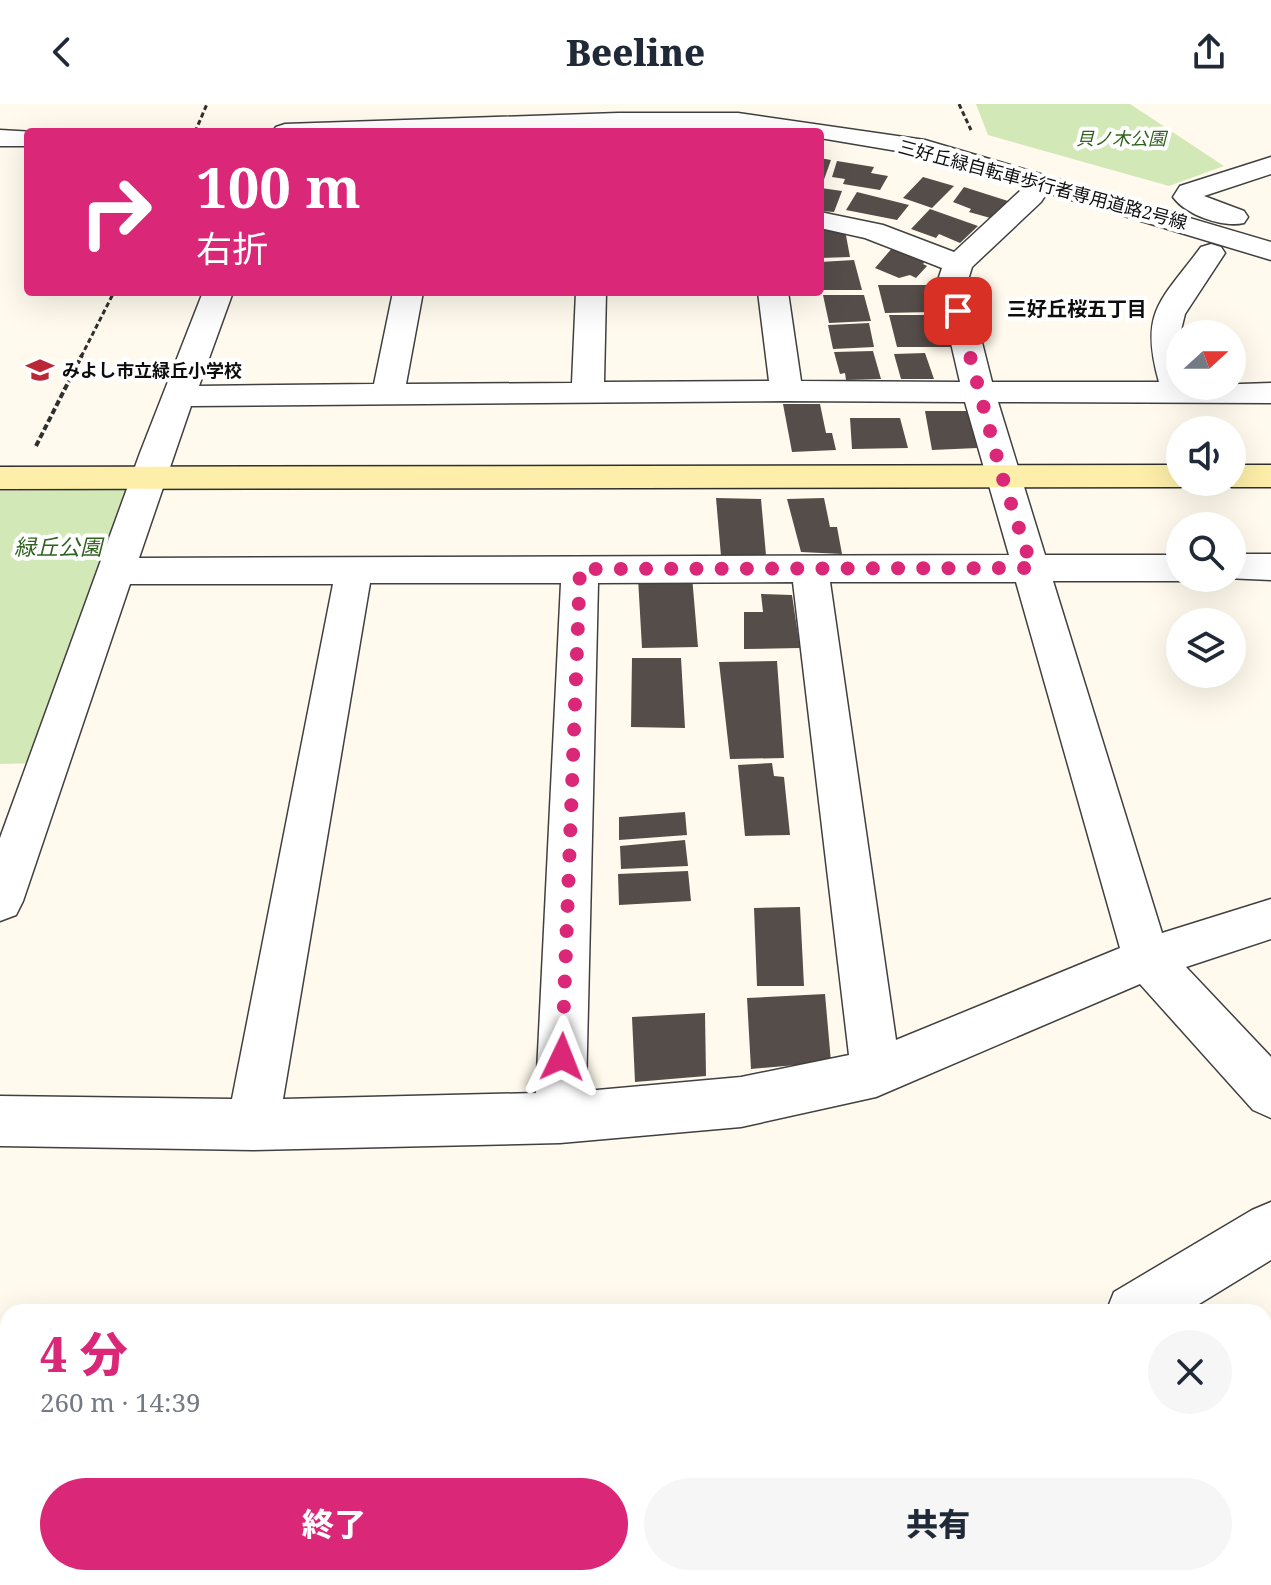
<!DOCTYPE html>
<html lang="ja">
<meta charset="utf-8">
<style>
body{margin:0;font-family:"Noto Serif","Noto Sans JP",serif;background:#f6f6f7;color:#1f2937;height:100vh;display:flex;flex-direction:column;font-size:30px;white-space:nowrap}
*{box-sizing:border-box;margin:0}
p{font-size:26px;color:#747a83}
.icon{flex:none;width:44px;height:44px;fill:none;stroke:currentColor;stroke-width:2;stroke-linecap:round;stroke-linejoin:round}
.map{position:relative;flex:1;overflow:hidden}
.side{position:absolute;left:0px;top:1200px;width:1272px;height:282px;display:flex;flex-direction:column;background:#fff;border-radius:24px 24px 0 0;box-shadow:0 8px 32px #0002}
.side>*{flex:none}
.guide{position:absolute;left:24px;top:24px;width:800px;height:168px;border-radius:8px;box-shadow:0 8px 32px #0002;background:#db2777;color:#fff;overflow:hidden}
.needle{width:52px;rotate:69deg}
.controls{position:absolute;left:1166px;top:216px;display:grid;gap:16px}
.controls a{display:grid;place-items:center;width:80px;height:80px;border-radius:50%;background:#fff;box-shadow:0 8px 32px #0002;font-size:40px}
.pin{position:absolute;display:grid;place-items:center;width:68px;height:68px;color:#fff;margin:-34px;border-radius:16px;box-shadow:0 4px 12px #0006}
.me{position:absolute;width:88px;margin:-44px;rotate:2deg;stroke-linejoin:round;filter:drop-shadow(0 0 6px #0008)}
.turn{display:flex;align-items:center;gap:28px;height:168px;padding:0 40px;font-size:36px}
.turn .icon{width:104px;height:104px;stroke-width:2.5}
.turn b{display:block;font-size:56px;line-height:68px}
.round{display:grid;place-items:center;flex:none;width:84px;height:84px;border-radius:42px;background:#f6f6f7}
.headline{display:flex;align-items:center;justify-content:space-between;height:136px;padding:0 40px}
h1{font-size:48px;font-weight:800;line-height:60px;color:#db2777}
.cta{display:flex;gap:16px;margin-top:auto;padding:16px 40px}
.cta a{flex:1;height:92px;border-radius:48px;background:#db2777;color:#fff;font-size:32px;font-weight:800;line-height:92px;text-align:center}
.cta a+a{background:#f6f6f7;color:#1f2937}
header{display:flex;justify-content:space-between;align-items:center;height:104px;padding:0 40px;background:#fff;font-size:36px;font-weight:800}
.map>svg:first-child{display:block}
</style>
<header><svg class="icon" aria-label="back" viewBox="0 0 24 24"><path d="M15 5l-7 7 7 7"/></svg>Beeline<svg class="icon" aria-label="share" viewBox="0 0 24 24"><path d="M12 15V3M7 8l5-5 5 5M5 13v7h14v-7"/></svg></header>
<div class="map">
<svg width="1271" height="1481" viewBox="0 0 1271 1481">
<rect width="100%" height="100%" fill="#fffaed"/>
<path fill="#d3e8b7" d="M 976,0 L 1130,0 L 1224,62 L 1169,82 L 988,31 Z
M 140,385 L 37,659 L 0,660 L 0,387 Z"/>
<path fill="#554d49" d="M 820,54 L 831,56 L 821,84 L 842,87 L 834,108 L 820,107 Z
M 837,57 L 874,63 L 871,69 L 888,72 L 880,86 L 843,80 L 845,75 L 832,73 Z
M 923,73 L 954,82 L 932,104 L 903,94 Z
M 964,83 L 1008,97 L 994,115 L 969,108 L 971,105 L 953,98 Z
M 857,88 L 909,101 L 897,116 L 846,106 Z
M 930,105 L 978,122 L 960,139 L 939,130 L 936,134 L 911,125 Z
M 820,125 L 845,126 L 850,153 L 820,154 Z
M 893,143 L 927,155 L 923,160 L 927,162 L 916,174 L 910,171 L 899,174 L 875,164 Z
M 854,156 L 862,186 L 820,186 L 820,170 L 824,169 L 820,158 Z
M 878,181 L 927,181 L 929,188 L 935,188 L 938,202 L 932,203 L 932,208 L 885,209 Z
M 823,191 L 864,191 L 871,217 L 829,219 Z
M 889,211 L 930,211 L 935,223 L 944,223 L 951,243 L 897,243 Z
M 869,219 L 874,243 L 833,245 L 828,221 Z
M 873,247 L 881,275 L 846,276 L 845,269 L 840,270 L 834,248 Z
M 925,249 L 934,275 L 901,275 L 894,250 Z
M 783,300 L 820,300 L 826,329 L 832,329 L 836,346 L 792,348 Z
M 925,307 L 968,307 L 977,344 L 932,346 Z
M 850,314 L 900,314 L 908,344 L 852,345 Z
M 716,394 L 761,395 L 766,451 L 721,452 Z
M 824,394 L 830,423 L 837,423 L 842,450 L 801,448 L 787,395 Z
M 692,472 L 698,543 L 642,544 L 638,474 Z
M 761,490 L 792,491 L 800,544 L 744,545 L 744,508 L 763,508 Z
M 632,554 L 681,554 L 685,624 L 631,623 Z
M 777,557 L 784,654 L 730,655 L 719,558 Z
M 772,659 L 774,672 L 784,673 L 790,731 L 745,732 L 738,661 Z
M 685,708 L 687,731 L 619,736 L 619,713 Z
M 685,736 L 688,762 L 621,765 L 620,742 Z
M 688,767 L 691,797 L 619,801 L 618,770 Z
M 800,803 L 804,882 L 757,882 L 754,804 Z
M 825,890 L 831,958 L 751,965 L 747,894 Z
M 705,909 L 706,972 L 635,978 L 632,913 Z"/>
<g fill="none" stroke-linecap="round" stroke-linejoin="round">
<g stroke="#404040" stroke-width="3">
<path id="street" d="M 618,9 L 738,9 L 925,36 L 1271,138 L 1271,156 L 1041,87 L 1045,92 L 1041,98 L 972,163 L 967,179 L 992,278 L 1159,278 C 1139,207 1161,197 1201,143 L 1211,140 L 1221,143 L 1225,149 L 1185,210 L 1180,230 L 1180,282 L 1271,279 L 1271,299 L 998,298 L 1045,451 L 1180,451 L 1180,474 L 1190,474 L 1180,477 L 1053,477 L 1162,829 L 1271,795 L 1271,835 L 1186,863 L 1271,953 L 1271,1014 L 1253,1006 L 1140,880 L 876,993 L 741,1023 L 560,1039 L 253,1046 L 0,1042 L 0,992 L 232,995 L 333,480 L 130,480 L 23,797 L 16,811 L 0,817 L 0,734 L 140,349 L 203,188 L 233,188 L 199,282 L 374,280 L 393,188 L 423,188 L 406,280 L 572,279 L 576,188 L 606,188 L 604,278 L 769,277 L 758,188 L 788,188 L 801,277 L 960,278 L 937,179 L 942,164 L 865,134 L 820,124 L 820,108 L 883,121 L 954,148 L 1021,86 L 1031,84 L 921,51 L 820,34 L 820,28 L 738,25 L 272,28 L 276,23 L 285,20 ZM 786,297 L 965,298 L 1009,451 L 139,454 L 191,302 ZM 793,478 L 849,951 L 741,973 L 586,987 L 598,479 ZM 830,478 L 1016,478 L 1120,844 L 896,936 ZM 370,479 L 561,479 L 536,989 L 283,995 Z
M 0,26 L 35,28 L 28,28 L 28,42 L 0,42 Z
M 1271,53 L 1271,70 L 1204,92 L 1244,107 L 1248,113 L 1244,119 C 1223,124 1186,111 1173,93 L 1180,82 Z
M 1232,450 L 1271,450 L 1271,476 L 1225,474 L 1232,474 Z
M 1271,1098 L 1271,1156 L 1186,1208 L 1106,1208 L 1114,1188 L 1252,1106 Z
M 0,1310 L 8,1310 L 8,1370 L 0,1370 Z"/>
</g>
<g stroke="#2f2f2f" stroke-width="3">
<path id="secondary" d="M 1180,361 L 1180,378 L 1193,378 L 1192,380 L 1180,383 L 0,385 L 0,363 Z
M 1232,361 L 1271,361 L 1271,383 L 1232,383 L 1220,380 L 1219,378 L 1232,378 Z"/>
</g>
<path stroke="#2f2f2f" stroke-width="3" stroke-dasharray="5 3" stroke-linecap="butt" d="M 959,0 L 971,26
M 195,28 L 207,0
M 81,253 L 114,188"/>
<path stroke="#2f2f2f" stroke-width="4" stroke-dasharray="6 3" stroke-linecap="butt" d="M 36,342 L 82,251"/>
<path stroke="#2f2f2f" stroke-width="6" stroke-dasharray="10 5" stroke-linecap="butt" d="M 912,1481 L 914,1474"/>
<use href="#street" fill="#fff" fill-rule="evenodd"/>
<use href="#secondary" fill="#fdefa9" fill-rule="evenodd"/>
</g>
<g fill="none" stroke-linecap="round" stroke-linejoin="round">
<path stroke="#db2777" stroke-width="14" stroke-dasharray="0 25.2" d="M 562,953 L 580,465 L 1032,464 L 1002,372 L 958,207"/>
</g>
<defs>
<g id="school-bare" transform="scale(2.16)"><path d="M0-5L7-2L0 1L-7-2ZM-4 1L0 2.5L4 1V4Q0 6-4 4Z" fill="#ba2737" stroke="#fff" stroke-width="2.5" paint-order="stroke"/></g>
</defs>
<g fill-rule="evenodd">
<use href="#school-bare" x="40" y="266"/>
</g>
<g text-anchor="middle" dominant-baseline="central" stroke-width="8" stroke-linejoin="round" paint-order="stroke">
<g font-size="18" font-style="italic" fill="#31631e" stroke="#fff">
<text x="1121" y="34">貝ノ木公園</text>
</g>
<g font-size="18" fill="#0d0d0d" stroke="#fff">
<text transform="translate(1043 80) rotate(15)">三好丘緑自転車歩行者専用道路2号線</text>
</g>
<g font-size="18" font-weight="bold" fill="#0d0d0d" stroke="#fff" text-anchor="start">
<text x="62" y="266">みよし市立緑丘小学校</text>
</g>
<g font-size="20" font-weight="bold" fill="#0d0d0d" stroke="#fff">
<text x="1077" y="204">三好丘桜五丁目</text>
</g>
<g font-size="22" font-style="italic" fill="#31631e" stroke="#fff">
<text x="58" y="442">緑丘公園</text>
</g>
</g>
</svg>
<div class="controls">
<a><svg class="needle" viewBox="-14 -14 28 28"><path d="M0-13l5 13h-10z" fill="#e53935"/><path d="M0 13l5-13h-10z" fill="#747a83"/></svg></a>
<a><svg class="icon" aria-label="sound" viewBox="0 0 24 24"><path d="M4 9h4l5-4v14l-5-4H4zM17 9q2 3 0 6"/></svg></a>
<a><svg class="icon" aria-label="search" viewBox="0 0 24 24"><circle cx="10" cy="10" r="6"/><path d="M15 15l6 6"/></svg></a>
<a><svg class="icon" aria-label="layers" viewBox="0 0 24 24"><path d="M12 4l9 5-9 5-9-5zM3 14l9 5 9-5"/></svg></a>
</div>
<div class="pin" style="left:958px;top:207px;background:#d93025"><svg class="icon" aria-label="arrive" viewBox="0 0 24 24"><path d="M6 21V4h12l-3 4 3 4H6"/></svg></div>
<svg class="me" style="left:562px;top:953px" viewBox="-20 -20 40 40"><path d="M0-17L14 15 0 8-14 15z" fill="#db2777" stroke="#fff" stroke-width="4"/></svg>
<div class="guide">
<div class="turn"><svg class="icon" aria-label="right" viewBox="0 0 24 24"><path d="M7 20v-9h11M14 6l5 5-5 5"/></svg><div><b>100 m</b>右折</div></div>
</div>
<section class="side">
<div class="headline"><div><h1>4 分</h1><p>260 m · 14:39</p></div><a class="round"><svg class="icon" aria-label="close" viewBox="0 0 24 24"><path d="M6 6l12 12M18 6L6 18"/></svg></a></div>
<div class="cta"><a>終了</a><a>共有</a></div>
</section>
</div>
